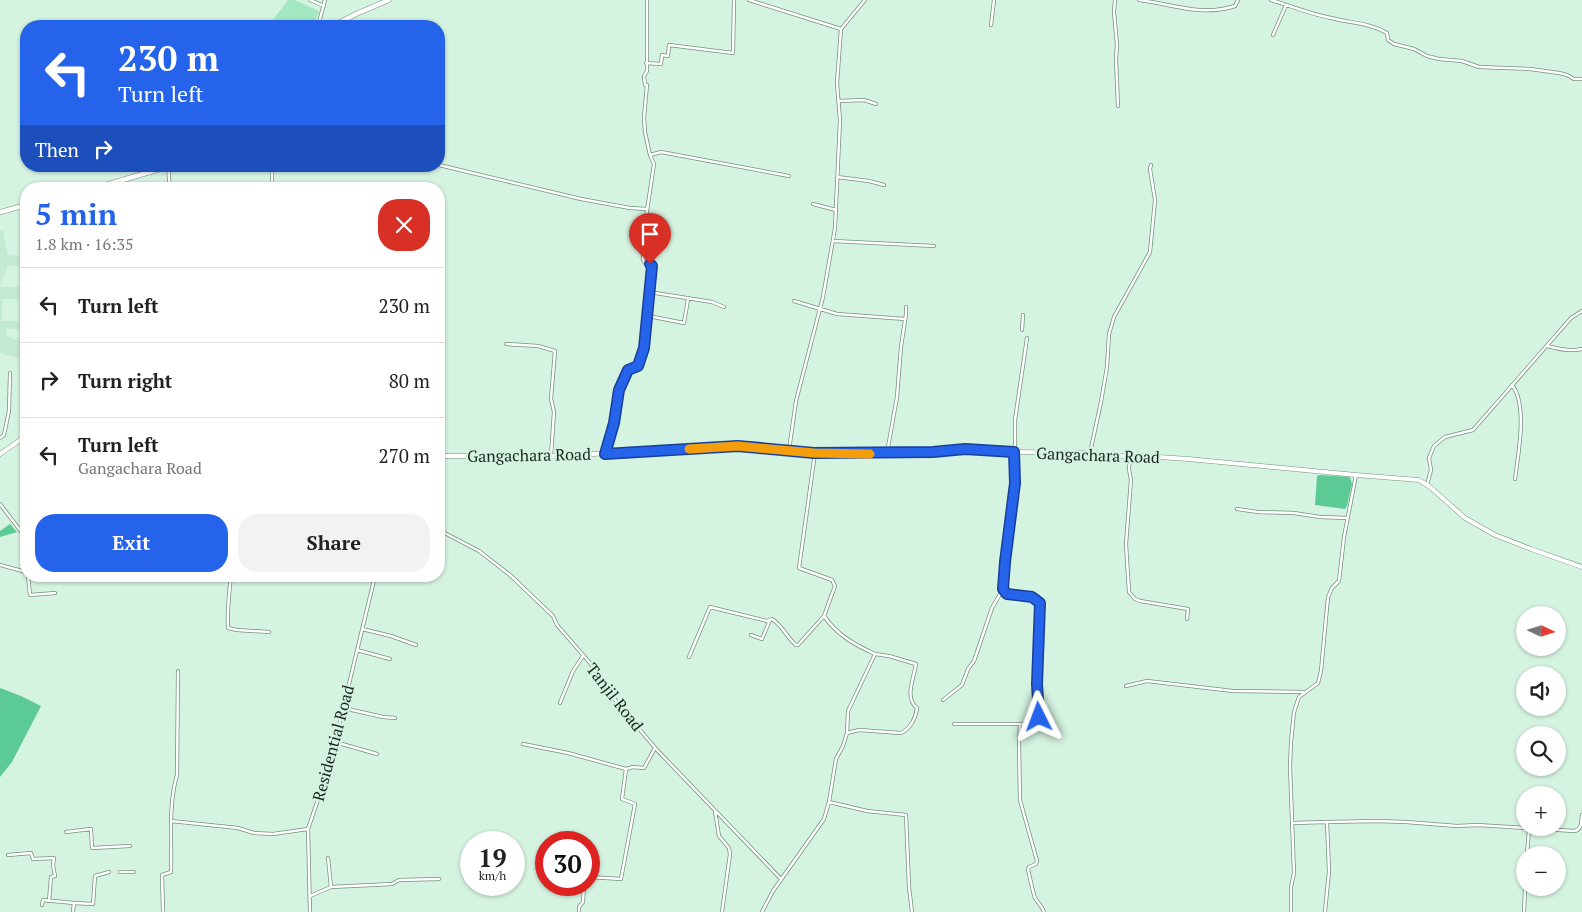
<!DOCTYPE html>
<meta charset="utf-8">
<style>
body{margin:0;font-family:"PT Serif",serif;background:#f2f2f2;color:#222;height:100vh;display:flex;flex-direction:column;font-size:19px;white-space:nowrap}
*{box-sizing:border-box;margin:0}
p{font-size:16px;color:#767676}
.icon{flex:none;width:28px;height:28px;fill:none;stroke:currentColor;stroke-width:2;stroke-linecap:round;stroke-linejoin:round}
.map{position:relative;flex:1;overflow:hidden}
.side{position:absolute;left:20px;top:182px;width:425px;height:400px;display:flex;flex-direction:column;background:#fff;border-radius:20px;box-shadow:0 1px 4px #0004}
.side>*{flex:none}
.banner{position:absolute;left:20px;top:20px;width:425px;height:152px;border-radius:20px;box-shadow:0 1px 4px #0004;background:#2563eb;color:#fff;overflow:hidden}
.needle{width:32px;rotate:94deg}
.fabs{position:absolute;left:1516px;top:606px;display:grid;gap:10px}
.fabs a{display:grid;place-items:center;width:50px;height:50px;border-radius:50%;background:#fff;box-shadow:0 1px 4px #0004;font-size:25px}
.speed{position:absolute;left:460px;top:831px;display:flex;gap:10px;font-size:25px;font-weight:700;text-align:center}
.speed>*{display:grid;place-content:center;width:65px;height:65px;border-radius:50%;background:#fff;box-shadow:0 1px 4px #0004;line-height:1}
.speed small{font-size:12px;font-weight:400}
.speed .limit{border:8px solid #d22;background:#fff;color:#111}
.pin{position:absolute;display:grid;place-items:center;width:42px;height:42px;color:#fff;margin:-51px -21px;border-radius:50% 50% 50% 0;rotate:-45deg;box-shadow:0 0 5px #0007}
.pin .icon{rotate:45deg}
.me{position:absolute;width:55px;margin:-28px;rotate:357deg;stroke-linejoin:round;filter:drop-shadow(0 0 4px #0008)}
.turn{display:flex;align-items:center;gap:18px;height:105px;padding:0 15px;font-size:22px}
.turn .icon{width:65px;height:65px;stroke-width:2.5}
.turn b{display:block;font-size:35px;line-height:42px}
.then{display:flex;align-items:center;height:48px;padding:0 15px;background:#0003;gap:10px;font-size:19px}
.round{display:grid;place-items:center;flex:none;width:52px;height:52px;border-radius:20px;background:#f2f2f2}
.summary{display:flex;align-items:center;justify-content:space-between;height:85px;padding:0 15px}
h1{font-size:30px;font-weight:600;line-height:38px;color:#2563eb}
.action{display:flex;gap:10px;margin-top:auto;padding:10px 15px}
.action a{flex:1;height:58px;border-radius:20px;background:#2563eb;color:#fff;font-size:20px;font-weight:600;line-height:58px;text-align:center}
.action a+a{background:#f2f2f2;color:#222}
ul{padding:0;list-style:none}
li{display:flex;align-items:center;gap:15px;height:75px;padding:0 15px;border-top:1px solid #e0e0e0}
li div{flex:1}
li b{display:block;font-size:19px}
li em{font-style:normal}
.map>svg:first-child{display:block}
</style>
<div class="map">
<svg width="1582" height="912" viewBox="0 0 1582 912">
<rect width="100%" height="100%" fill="#d5f3e1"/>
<path fill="#c5ead4" d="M 0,231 L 3,231 L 8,255 L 26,257 L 26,267 L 8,265 L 0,286 Z
M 0,287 L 22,287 L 22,299 L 2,299 L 2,321 L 25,321 L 25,329 L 6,329 L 6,336 L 26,343 L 26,361 L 0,353 Z"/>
<path fill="#a4e8c2" d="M 288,0 L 295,0 L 319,11 L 313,26 L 268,26 Z"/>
<path fill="#5cca94" d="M 1319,475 L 1350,477 L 1352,484 L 1347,506 L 1345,509 L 1315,505 L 1317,476 Z
M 10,524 L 17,532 L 0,537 L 0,531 Z
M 0,688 L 21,696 L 41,706 L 12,762 L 0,777 Z"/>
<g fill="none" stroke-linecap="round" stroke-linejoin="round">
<g stroke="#74907f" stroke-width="4">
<path id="minor" d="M 310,0 L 324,6
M 749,0 L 841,29 L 865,0
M 1115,0 L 1114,12 L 1117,45 L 1116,59 L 1118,106
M 1139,0 C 1172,4 1201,17 1235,6 L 1238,0
M 1271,0 C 1291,6 1310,14 1331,18 C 1350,23 1370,23 1387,33 L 1388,40 L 1394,44 L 1414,49 L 1427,56 L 1439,59 L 1462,61 L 1479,67 L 1530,69 L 1559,73 L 1567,75 L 1574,79 L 1582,79
M 991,25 L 994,0
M 190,26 L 190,25
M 318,26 L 325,0
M 1273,35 L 1286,5
M 646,63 L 661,64 L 662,55 L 668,56 L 669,45 L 733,53 L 734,0
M 838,101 L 864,100 L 876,104
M 650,155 L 661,152 L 789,176
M 439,165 L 581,199 L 630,208 L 647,209
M 168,167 L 170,189
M 837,177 L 869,181 L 884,185
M 272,189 L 272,166
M 813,204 L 836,210
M 833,241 L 934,246
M 649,292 L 712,302 L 724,307
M 794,301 L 837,314 L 905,319
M 648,316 L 684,323 L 688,299
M 1022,330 L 1023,315
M 1027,338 L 1015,420 L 1015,483 L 1005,562 L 1003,589 L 1007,594 L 1032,597 L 1040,603 L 1037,684 L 1039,717 L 1035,723 L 1020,724 L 1019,745 L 1020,800 L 1037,861 L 1036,864 L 1029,867 L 1028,869 C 1030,878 1032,889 1035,898 C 1038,903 1042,906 1044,912
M 506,344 L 538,346 L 555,351 L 551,399 L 554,412 L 551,456
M 1547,346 C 1558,349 1571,352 1582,349
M 1512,385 C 1528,405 1518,455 1515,479
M 0,438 L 4,435 L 9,411 L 10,373
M 789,450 L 796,401 L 823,297 L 835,228 L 840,120 L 837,83 L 841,29
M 887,453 L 897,397 L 901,347 L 906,314 L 906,307
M 1090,453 L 1101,402 L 1107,367 L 1109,334 L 1114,317 L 1150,252 L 1155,200 L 1150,169 L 1151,165
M 605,454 L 614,423 L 619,390 L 628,370 L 638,365 L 644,348 L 652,265 L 645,263 L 643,260 L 645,224 L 654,164 L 650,155 L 645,132 L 644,117 L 647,85 L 645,85 L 644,76 L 647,71 L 647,0
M 1130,455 L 1129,469 L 1131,480 L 1126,544 L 1129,592 L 1135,599 L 1140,601 L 1188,609 L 1187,619
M 1427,485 L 1431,470 L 1429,458 L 1434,446 L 1445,437 L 1473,430 L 1571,318 L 1582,311
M 0,504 L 23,534 L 24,552 L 26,556
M 1237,509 L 1258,512 L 1294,513 L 1320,517 L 1347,518
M 439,530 L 479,551 L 510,575 L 553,616 L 557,625 L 590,663 L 618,704 L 657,750 L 781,879
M 0,565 L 26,572
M 28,576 L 30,595 L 55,593
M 231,576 C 229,593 227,612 228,628 L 237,630 L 269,632
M 362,629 L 391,636 L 416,645
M 751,635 L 762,639 L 770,620
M 357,650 L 390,659
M 689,657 L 710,607 L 767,621 L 772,619 C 783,626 787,638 796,645 L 798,645 L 824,616
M 1126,686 L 1147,681 L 1233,691 L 1305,692
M 943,700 L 962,685 L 968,669 L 974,661 L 992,608 L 1003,589
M 560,703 L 573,671 L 583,656
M 343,708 L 383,717 L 395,718
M 954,724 L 1020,724
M 847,733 L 859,730 L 901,733 C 910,729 916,718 917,708 C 904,698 914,678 916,664 L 889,656 L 875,654
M 335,742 L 377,754
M 523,744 L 568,753 L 626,769 L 633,767 L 644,768 L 655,748
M 829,802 L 867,811 L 906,815 L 909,887 L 912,912
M 715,811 L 719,836 L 729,848 L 730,854 L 722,912
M 171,821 L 238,828 L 254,833 L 273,834 L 308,829
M 1327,822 L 1378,821 L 1406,822 L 1457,826 L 1477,825 L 1575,831 C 1582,829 1581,822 1582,815
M 1293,823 L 1327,822 L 1329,871 L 1325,912
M 66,832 L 91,829 L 92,848 L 130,846
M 8,855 L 31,853 L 33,859 L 54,858 L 53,865 L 55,876 L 51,877 L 49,901
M 1527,855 L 1529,829
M 328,858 L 331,887
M 120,872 L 134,872
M 589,877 L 621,879 L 635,804 L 622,799 L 626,769
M 310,896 L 331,887 L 392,884 L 399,880 L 439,879
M 74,903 L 93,904 L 95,876 L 109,872
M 42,905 L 43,900 L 74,903 L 73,912
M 163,912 L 162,875 L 171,872 C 172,840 168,806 177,775 L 178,671
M 310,912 L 308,829 L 324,782 L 335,742 L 375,576
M 579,912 L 579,907 L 583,902 L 584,885
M 762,912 L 773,891 L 824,819 L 829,802 L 836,759 L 843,746 L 847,733 L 848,711 L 875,654 C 855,645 837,635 824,616 L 835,586 L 832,580 L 799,568 L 815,453
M 1291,912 L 1291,887 L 1294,873 L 1290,767 L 1291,742 L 1294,712 L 1299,697 L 1318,683 L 1321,671 L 1328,597 L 1332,588 L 1339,581 L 1344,537 L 1356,475
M 1524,912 L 1525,888"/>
</g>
<g stroke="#74907f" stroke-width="5">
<path id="secondary" d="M 0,454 L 26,436
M 439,456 L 556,456 L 738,446 L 815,453 L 860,454 L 933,452 L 965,449 L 1014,452 L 1090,453 L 1115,457 L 1130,455 L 1188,459 L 1356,475 L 1419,480 L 1430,487 L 1465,518 L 1495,535 L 1531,549 L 1582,567"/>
</g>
<g stroke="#74907f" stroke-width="5.5">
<path id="trunk" d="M 333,26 L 356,14 L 389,0
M 92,189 L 170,166
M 0,212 L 26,205"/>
</g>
<use href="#minor" stroke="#fff" stroke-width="2.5"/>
<use href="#secondary" stroke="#fff" stroke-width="4"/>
<use href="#trunk" stroke="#fff" stroke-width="4.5"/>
</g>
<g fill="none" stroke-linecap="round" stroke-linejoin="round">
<g stroke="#184099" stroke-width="12">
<path id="route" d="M 650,264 L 652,266 L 644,348 L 638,366 L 628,370 L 619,390 L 614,423 L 605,454 L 738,446 L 814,453 L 933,452 L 965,449 L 1014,452 L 1015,483 L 1005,562 L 1003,589 L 1007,594 L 1032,597 L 1040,603 L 1037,684 L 1039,717"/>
</g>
<use href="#route" stroke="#2563eb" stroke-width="9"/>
<path stroke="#f59e0b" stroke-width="9" d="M 689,449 L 738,446 L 814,453 L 870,454"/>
</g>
<g text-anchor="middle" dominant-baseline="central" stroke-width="4.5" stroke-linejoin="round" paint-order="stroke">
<g font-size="16" fill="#1a251f" stroke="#d5f3e1">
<text transform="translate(529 455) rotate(-1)">Gangachara Road</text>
<text transform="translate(1098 455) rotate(2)">Gangachara Road</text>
<text transform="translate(615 697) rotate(52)">Tanjil Road</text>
<text transform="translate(333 743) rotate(-75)">Residential Road</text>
</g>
</g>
</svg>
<div class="fabs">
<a><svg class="needle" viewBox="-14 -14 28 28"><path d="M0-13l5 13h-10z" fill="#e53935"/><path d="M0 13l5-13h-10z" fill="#767676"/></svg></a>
<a><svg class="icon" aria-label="sound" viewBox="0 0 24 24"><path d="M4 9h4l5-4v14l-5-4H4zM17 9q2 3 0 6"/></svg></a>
<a><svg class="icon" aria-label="search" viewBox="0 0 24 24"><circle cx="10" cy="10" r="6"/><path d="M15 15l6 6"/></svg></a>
<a>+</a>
<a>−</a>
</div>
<div class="speed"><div>19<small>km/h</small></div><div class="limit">30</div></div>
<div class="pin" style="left:650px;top:264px;background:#d93025"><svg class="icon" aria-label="arrive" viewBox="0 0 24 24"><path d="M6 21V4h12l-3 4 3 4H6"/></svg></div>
<svg class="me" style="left:1039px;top:717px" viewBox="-20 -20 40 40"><path d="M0-17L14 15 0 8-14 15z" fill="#2563eb" stroke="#fff" stroke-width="4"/></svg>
<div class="banner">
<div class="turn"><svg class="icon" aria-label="left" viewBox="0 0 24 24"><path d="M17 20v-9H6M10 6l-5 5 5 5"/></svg><div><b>230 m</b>Turn left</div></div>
<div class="then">Then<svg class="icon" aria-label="right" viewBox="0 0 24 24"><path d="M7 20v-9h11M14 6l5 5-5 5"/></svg></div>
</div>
<section class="side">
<div class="summary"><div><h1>5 min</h1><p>1.8 km · 16:35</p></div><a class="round" style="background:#d93025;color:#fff"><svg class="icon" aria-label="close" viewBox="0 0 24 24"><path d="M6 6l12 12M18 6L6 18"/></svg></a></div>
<ul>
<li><svg class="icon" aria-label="left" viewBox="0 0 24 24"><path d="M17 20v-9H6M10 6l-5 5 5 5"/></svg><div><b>Turn left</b></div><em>230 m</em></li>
<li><svg class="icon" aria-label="right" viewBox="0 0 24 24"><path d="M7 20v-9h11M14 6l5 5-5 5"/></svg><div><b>Turn right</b></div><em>80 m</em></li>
<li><svg class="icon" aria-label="left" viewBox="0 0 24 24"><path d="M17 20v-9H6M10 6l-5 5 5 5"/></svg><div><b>Turn left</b><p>Gangachara Road</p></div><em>270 m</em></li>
</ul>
<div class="action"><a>Exit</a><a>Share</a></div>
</section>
</div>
